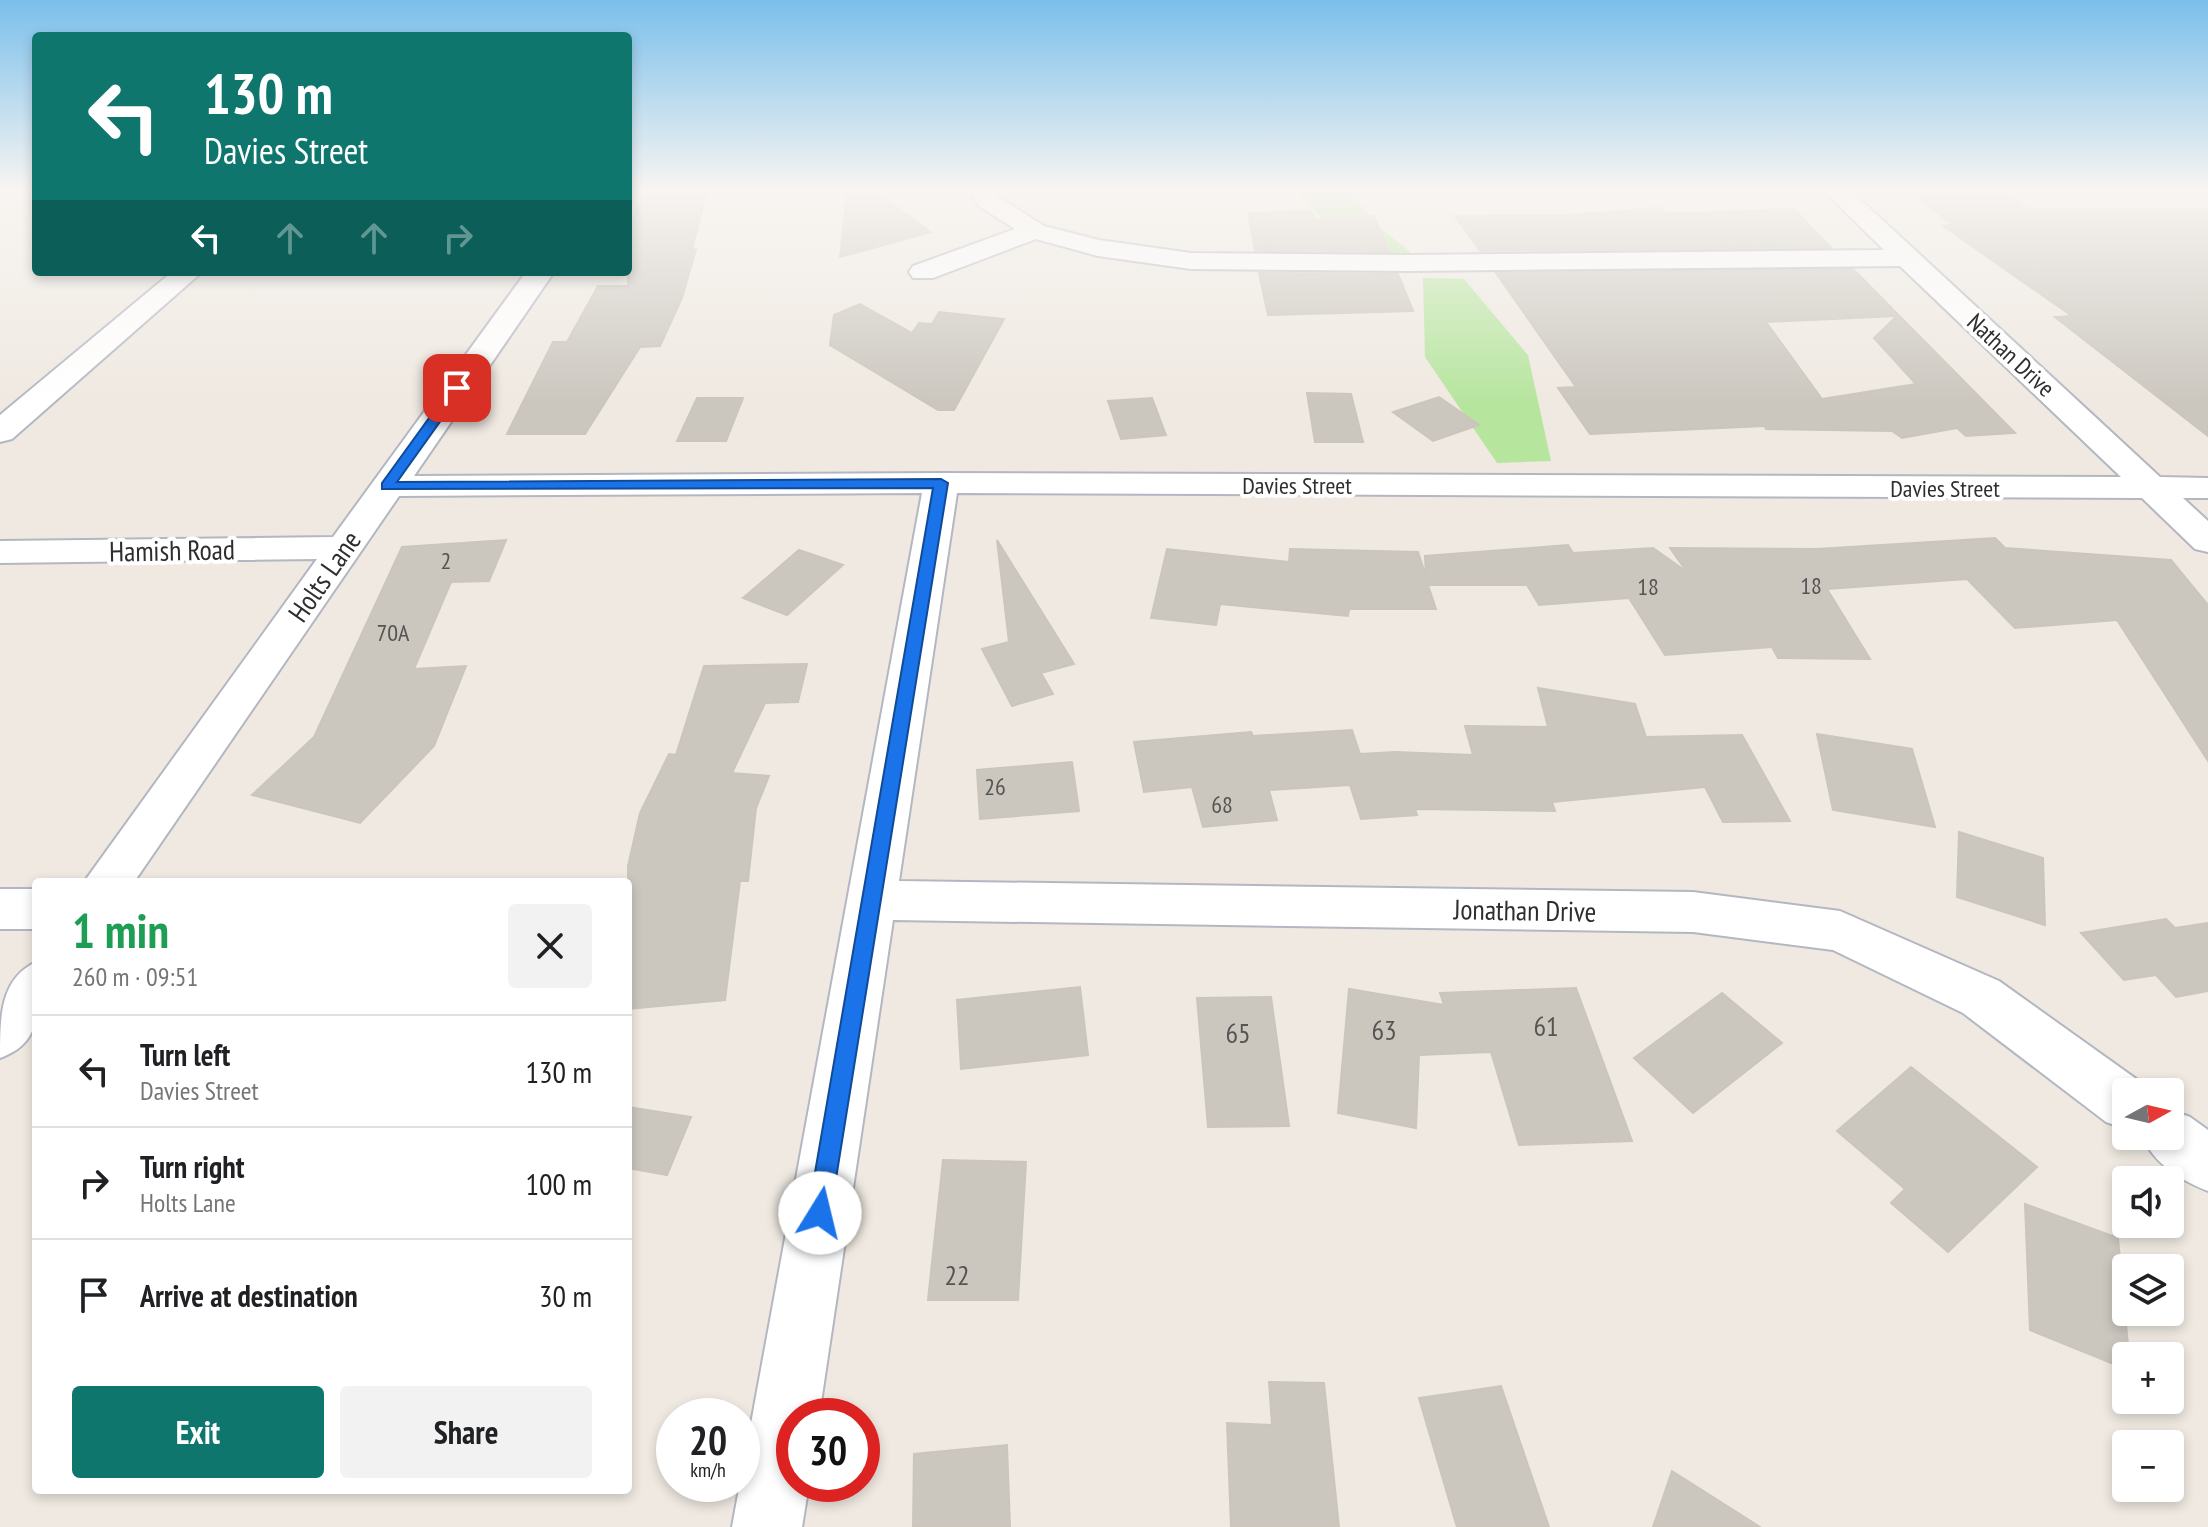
<!DOCTYPE html>
<meta charset="utf-8">
<style>
body{margin:0;font-family:"PT Sans Narrow",sans-serif;background:#f2f2f2;color:#202124;height:100vh;display:flex;flex-direction:column;font-size:30px;white-space:nowrap}
*{box-sizing:border-box;margin:0}
p{font-size:26px;color:#757577}
.icon{flex:none;width:44px;height:44px;fill:none;stroke:currentColor;stroke-width:2;stroke-linecap:round;stroke-linejoin:round}
.map{position:relative;flex:1;overflow:hidden}
.panel{position:absolute;left:32px;top:878px;width:600px;height:616px;display:flex;flex-direction:column;background:#fff;border-radius:8px;box-shadow:0 4px 12px #0003}
.panel>*{flex:none}
.top-card{position:absolute;left:32px;top:32px;width:600px;height:244px;border-radius:8px;box-shadow:0 4px 12px #0003;background:#0f766e;color:#fff;overflow:hidden}
.needle{width:52px;rotate:82deg}
.fabs{position:absolute;left:2112px;top:1078px;display:grid;gap:16px}
.fabs a{display:grid;place-items:center;width:72px;height:72px;border-radius:8px;background:#fff;box-shadow:0 4px 12px #0003;font-size:40px}
.speed{position:absolute;left:656px;top:1398px;display:flex;gap:16px;font-size:40px;font-weight:700;text-align:center}
.speed>*{display:grid;place-content:center;width:104px;height:104px;border-radius:50%;background:#fff;box-shadow:0 4px 12px #0003;line-height:1}
.speed small{font-size:20px;font-weight:400}
.speed .limit{border:12px solid #d22;background:#fff;color:#111}
.pin{position:absolute;display:grid;place-items:center;width:68px;height:68px;color:#fff;margin:-34px;border-radius:16px;box-shadow:0 4px 12px #0006}
.me{position:absolute;width:88px;margin:-44px;rotate:9deg;stroke-linejoin:round;filter:drop-shadow(0 0 6px #0008)}
.turn{display:flex;align-items:center;gap:28px;height:168px;padding:0 40px;font-size:36px}
.turn .icon{width:104px;height:104px;stroke-width:2.5}
.turn b{display:block;font-size:56px;line-height:68px}
.lanes{display:flex;align-items:center;height:76px;padding:0 40px;background:#0003;justify-content:center;gap:40px;direction:ltr}
.lanes .off{opacity:.35}
.round{display:grid;place-items:center;flex:none;width:84px;height:84px;border-radius:8px;background:#f2f2f2}
.head{display:flex;align-items:center;justify-content:space-between;height:136px;padding:0 40px}
h1{font-size:48px;font-weight:700;line-height:60px;color:#1e9e55}
.primary-button{display:flex;gap:16px;margin-top:auto;padding:16px 40px}
.primary-button a{flex:1;height:92px;border-radius:8px;background:#0f766e;color:#fff;font-size:32px;font-weight:700;line-height:92px;text-align:center}
.primary-button a+a{background:#f2f2f2;color:#202124}
ul{padding:0;list-style:none}
li{display:flex;align-items:center;gap:24px;height:112px;padding:0 40px;border-top:2px solid #e0e0e0}
li div{flex:1}
li b{display:block;font-size:30px}
li em{font-style:normal}
.map>svg:first-child{display:block}
</style>
<div class="map">
<svg width="2208" height="1527" viewBox="0 0 2208 1527">
<rect width="100%" height="100%" fill="#efe9e1"/>
<path fill="#b6e59e" d="M 1294,189 L 1349,189 L 1374,223 L 1414,255 L 1358,256 Z
M 1423,278 L 1464,279 L 1528,355 L 1551,461 L 1497,463 L 1425,357 Z"/>
<path fill="#cbc7bf" stroke="#cbc5ba" stroke-width="2" fill-rule="evenodd" d="M 707,189 L 692,250 L 696,249 L 682,298 L 660,346 L 640,347 L 585,434 L 507,434 L 553,342 L 567,342 L 598,286 L 628,286 L 628,233 L 644,191 Z
M 871,189 L 931,232 L 840,257 L 847,193 Z
M 1909,189 L 2000,189 L 2027,209 L 2208,209 L 2208,436 L 2055,317 L 2072,316 L 1943,226 L 1952,225 Z
M 1660,208 L 1666,214 L 1794,209 L 1831,248 L 1480,251 L 1455,216 L 1570,215 Z
M 1311,211 L 1315,220 L 1374,216 L 1389,252 L 1255,251 L 1248,213 Z
M 1853,269 L 2015,433 L 1966,436 L 1957,428 L 1902,438 L 1892,431 L 1766,429 L 1765,426 L 1590,434 L 1558,388 L 1576,387 L 1496,273 ZM 1897,316 L 1874,338 L 1916,384 L 1822,399 L 1766,322 Z
M 1259,273 L 1398,274 L 1413,311 L 1268,315 Z
M 860,304 L 912,333 L 919,323 L 932,324 L 939,312 L 1004,319 L 954,410 L 938,410 L 830,345 L 834,315 Z
M 1307,393 L 1351,394 L 1363,442 L 1315,442 Z
M 1439,397 L 1479,425 L 1433,441 L 1393,412 Z
M 697,398 L 743,398 L 726,441 L 677,441 Z
M 1152,398 L 1166,435 L 1121,439 L 1108,401 Z
M 1995,538 L 2005,548 L 2171,560 L 2208,605 L 2208,761 L 2117,620 L 2015,628 L 1967,579 L 1827,589 L 1870,659 L 1778,658 L 1772,647 L 1665,655 L 1629,598 L 1539,605 L 1527,585 L 1428,585 L 1436,609 L 1349,609 L 1348,616 L 1220,604 L 1216,625 L 1151,618 L 1167,549 L 1289,562 L 1290,549 L 1418,552 L 1426,576 L 1425,556 L 1568,545 L 1573,553 L 1653,548 L 1687,572 L 1670,548 L 1817,549 Z
M 506,540 L 489,581 L 451,582 L 414,669 L 466,666 L 434,746 L 360,823 L 252,795 L 314,737 L 402,547 Z
M 997,540 L 1074,664 L 1041,673 L 1053,694 L 1012,706 L 982,649 L 1009,642 Z
M 799,550 L 843,565 L 787,615 L 743,598 Z
M 807,664 L 798,702 L 765,703 L 732,773 L 769,776 L 756,808 L 748,881 L 740,881 L 725,1000 L 628,1009 L 628,866 L 640,813 L 669,754 L 676,755 L 704,666 Z
M 1538,688 L 1635,704 L 1646,737 L 1742,735 L 1790,821 L 1723,822 L 1705,787 L 1552,802 L 1555,811 L 1415,809 L 1417,815 L 1361,819 L 1350,785 L 1269,790 L 1277,820 L 1203,827 L 1192,787 L 1144,792 L 1134,742 L 1251,732 L 1253,736 L 1352,730 L 1360,754 L 1395,752 L 1473,755 L 1465,726 L 1548,727 Z
M 1817,734 L 1912,749 L 1935,827 L 1833,810 Z
M 1072,762 L 1079,811 L 980,819 L 977,770 Z
M 1959,832 L 2043,858 L 2045,925 L 1957,897 Z
M 2166,919 L 2175,928 L 2208,923 L 2208,991 L 2176,997 L 2156,975 L 2124,980 L 2081,933 Z
M 1080,987 L 1088,1055 L 961,1069 L 957,1000 Z
M 1576,988 L 1632,1141 L 1519,1145 L 1491,1052 L 1419,1055 L 1416,1128 L 1338,1113 L 1349,989 L 1444,1005 L 1440,993 Z
M 1722,993 L 1782,1043 L 1693,1113 L 1634,1058 Z
M 1271,997 L 1289,1126 L 1208,1127 L 1197,998 Z
M 1911,1067 L 2037,1167 L 1948,1252 L 1891,1203 L 1905,1189 L 1837,1131 Z
M 628,1107 L 691,1117 L 667,1175 L 628,1168 Z
M 943,1160 L 1026,1162 L 1018,1300 L 928,1300 Z
M 2025,1204 L 2118,1238 L 2129,1356 L 2126,1356 L 2126,1369 L 2030,1330 Z
M 1269,1382 L 1324,1383 L 1339,1527 L 1231,1527 L 1227,1423 L 1272,1425 Z
M 1501,1386 L 1549,1527 L 1457,1527 L 1419,1398 Z
M 1007,1445 L 1010,1527 L 913,1527 L 914,1454 Z
M 1672,1471 L 1760,1527 L 1653,1527 Z"/>
<g fill="none" stroke-linecap="round" stroke-linejoin="round">
<g stroke="#b4b7c1" stroke-width="4">
<path id="street" d="M 969,189 L 993,189 L 997,196 L 1044,226 L 1099,240 L 1191,253 L 1408,255 L 1884,250 L 1822,189 L 1849,189 L 2160,477 L 2208,478 L 2208,498 L 2183,498 L 2208,521 L 2208,552 L 2195,549 L 2142,498 L 957,493 L 899,881 L 1693,892 L 1840,911 L 1999,981 L 2146,1086 L 2148,1092 L 2126,1092 L 2126,1129 L 2106,1122 L 1963,1013 L 1833,950 L 1693,932 L 893,920 L 819,1416 L 794,1416 L 794,1484 L 809,1484 L 802,1527 L 732,1527 L 922,493 L 399,496 L 134,882 L 84,882 L 317,559 L 0,563 L 0,541 L 333,537 L 526,272 L 554,272 L 414,476 L 941,473 L 2121,477 L 1900,266 L 1408,271 L 1191,269 L 1098,256 L 1036,239 L 933,278 L 913,278 L 909,272 L 913,266 L 1015,229 L 979,206 Z
M 172,272 L 202,272 L 12,439 L 0,442 L 0,415 Z
M 0,889 L 36,889 L 36,929 L 0,929 Z
M 36,962 C 36,1004 47,1041 0,1058 C 0,1017 0,979 36,962 Z
M 2170,1110 L 2190,1117 L 2208,1130 L 2208,1191 C 2180,1180 2154,1164 2142,1136 L 2170,1136 Z"/>
</g>
<use href="#street" fill="#fff" fill-rule="evenodd"/>
</g>
<linearGradient id="sky" x2="0" y2="1"><stop stop-color="#7abfeb"/><stop offset="0.47" stop-color="#f8f5f2"/><stop offset="1" stop-color="#f8f5f2" stop-opacity="0"/></linearGradient>
<rect width="2208" height="403" fill="url(#sky)"/>
<path fill="#1a73e8" stroke="#114b97" stroke-width="2" d="M 457,384 L 464,388 L 397,482 L 941,479 L 948,483 L 829,1222 L 820,1225 L 812,1222 L 808,1213 L 933,488 L 382,489 L 382,483 L 453,385 Z"/>
<g text-anchor="middle" dominant-baseline="central" stroke-width="8" stroke-linejoin="round" paint-order="stroke">
<g font-size="24" fill="#2e2e2e" stroke="#fff">
<text transform="translate(2011 355) rotate(43)">Nathan Drive</text>
<text x="1297" y="485">Davies Street</text>
<text x="1945" y="488">Davies Street</text>
</g>
<g font-size="24" fill="#555452">
<text x="446" y="560">2</text>
<text x="1811" y="585">18</text>
<text x="1648" y="586">18</text>
<text x="393" y="632">70A</text>
<text x="995" y="786">26</text>
<text x="1222" y="804">68</text>
</g>
<g font-size="28" fill="#2e2e2e" stroke="#fff">
<text transform="translate(172 550) rotate(-1)">Hamish Road</text>
<text transform="translate(324 576) rotate(-55)">Holts Lane</text>
<text transform="translate(1525 910) rotate(1)">Jonathan Drive</text>
</g>
<g font-size="28" fill="#555452">
<text x="1546" y="1025">61</text>
<text x="1384" y="1029">63</text>
<text x="1238" y="1032">65</text>
<text x="957" y="1274">22</text>
</g>
</g>
</svg>
<div class="fabs">
<a><svg class="needle" viewBox="-14 -14 28 28"><path d="M0-13l5 13h-10z" fill="#e53935"/><path d="M0 13l5-13h-10z" fill="#757577"/></svg></a>
<a><svg class="icon" aria-label="sound" viewBox="0 0 24 24"><path d="M4 9h4l5-4v14l-5-4H4zM17 9q2 3 0 6"/></svg></a>
<a><svg class="icon" aria-label="layers" viewBox="0 0 24 24"><path d="M12 4l9 5-9 5-9-5zM3 14l9 5 9-5"/></svg></a>
<a>+</a>
<a>−</a>
</div>
<div class="speed"><div>20<small>km/h</small></div><div class="limit">30</div></div>
<div class="pin" style="left:457px;top:388px;background:#d93025"><svg class="icon" aria-label="arrive" viewBox="0 0 24 24"><path d="M6 21V4h12l-3 4 3 4H6"/></svg></div>
<svg class="me" style="left:820px;top:1213px" viewBox="-20 -20 40 40"><circle r="19" fill="#fff"/><path d="M0-13L10 11 0 6-10 11z" fill="#1a73e8"/></svg>
<div class="top-card">
<div class="turn"><svg class="icon" aria-label="left" viewBox="0 0 24 24"><path d="M17 20v-9H6M10 6l-5 5 5 5"/></svg><div><b>130 m</b>Davies Street</div></div>
<div class="lanes"><svg class="icon" aria-label="left" viewBox="0 0 24 24"><path d="M17 20v-9H6M10 6l-5 5 5 5"/></svg><svg class="icon off" aria-label="ahead" viewBox="0 0 24 24"><path d="M12 20V5M6 11l6-6 6 6"/></svg><svg class="icon off" aria-label="ahead" viewBox="0 0 24 24"><path d="M12 20V5M6 11l6-6 6 6"/></svg><svg class="icon off" aria-label="right" viewBox="0 0 24 24"><path d="M7 20v-9h11M14 6l5 5-5 5"/></svg></div>
</div>
<section class="panel">
<div class="head"><div><h1>1 min</h1><p>260 m · 09:51</p></div><a class="round"><svg class="icon" aria-label="close" viewBox="0 0 24 24"><path d="M6 6l12 12M18 6L6 18"/></svg></a></div>
<ul>
<li><svg class="icon" aria-label="left" viewBox="0 0 24 24"><path d="M17 20v-9H6M10 6l-5 5 5 5"/></svg><div><b>Turn left</b><p>Davies Street</p></div><em>130 m</em></li>
<li><svg class="icon" aria-label="right" viewBox="0 0 24 24"><path d="M7 20v-9h11M14 6l5 5-5 5"/></svg><div><b>Turn right</b><p>Holts Lane</p></div><em>100 m</em></li>
<li><svg class="icon" aria-label="arrive" viewBox="0 0 24 24"><path d="M6 21V4h12l-3 4 3 4H6"/></svg><div><b>Arrive at destination</b></div><em>30 m</em></li>
</ul>
<div class="primary-button"><a>Exit</a><a>Share</a></div>
</section>
</div>
